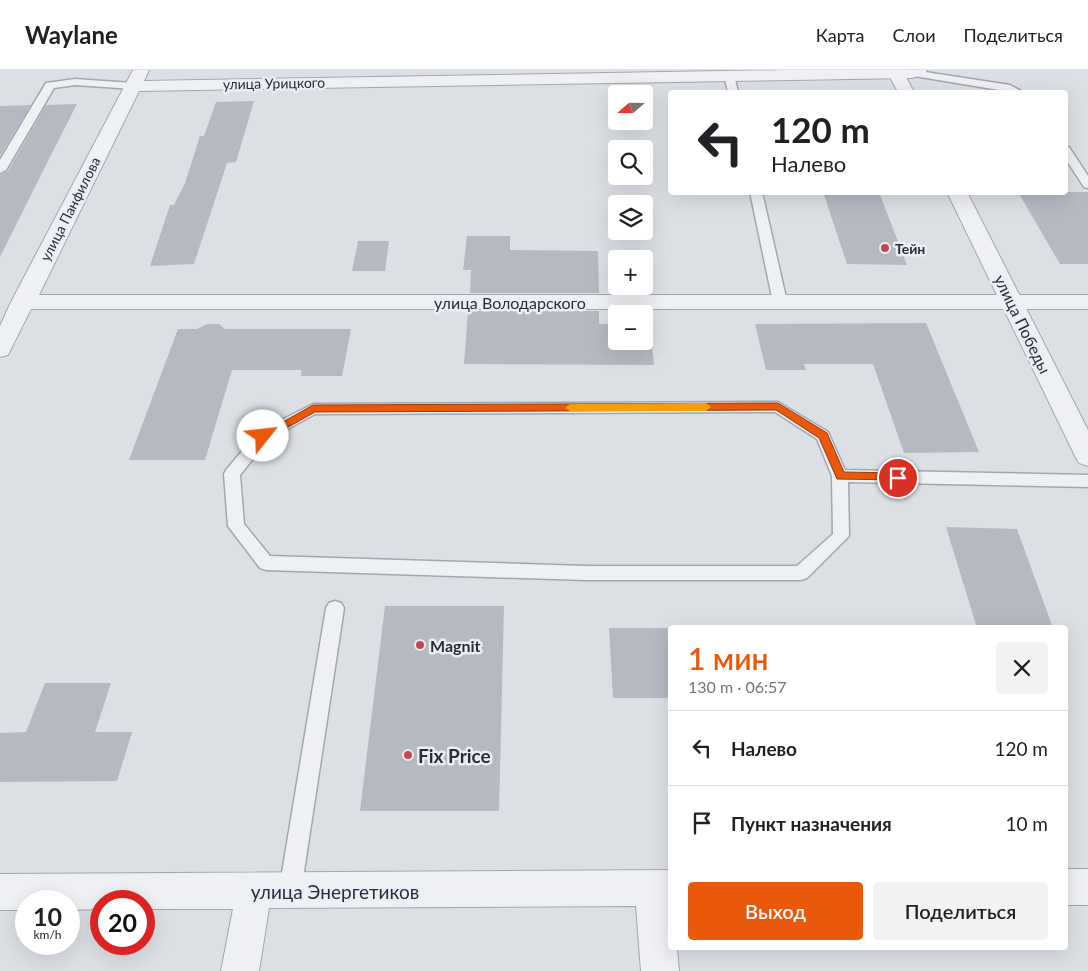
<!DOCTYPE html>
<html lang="ru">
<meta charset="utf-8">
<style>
body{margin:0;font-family:Lato,sans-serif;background:#f2f2f2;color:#202124;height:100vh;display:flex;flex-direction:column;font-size:19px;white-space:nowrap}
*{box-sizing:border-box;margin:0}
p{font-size:16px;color:#757577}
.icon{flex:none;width:28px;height:28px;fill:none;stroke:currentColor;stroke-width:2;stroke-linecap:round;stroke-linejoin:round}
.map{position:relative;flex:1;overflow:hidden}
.details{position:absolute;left:668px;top:555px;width:400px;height:325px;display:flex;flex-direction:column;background:#fff;border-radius:5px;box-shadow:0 5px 20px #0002}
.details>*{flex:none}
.banner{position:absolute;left:668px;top:20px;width:400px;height:105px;border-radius:5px;box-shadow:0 5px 20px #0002;background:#fff;color:#202124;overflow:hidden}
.needle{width:32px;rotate:250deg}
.controls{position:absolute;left:608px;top:15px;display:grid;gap:10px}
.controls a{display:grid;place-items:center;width:45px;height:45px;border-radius:5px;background:#fff;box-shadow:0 5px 20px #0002;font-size:25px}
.speed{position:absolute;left:15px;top:820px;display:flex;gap:10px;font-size:25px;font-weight:700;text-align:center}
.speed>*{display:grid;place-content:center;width:65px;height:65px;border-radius:50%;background:#fff;box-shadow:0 5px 20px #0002;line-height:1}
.speed small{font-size:12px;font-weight:400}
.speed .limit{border:8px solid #d22;background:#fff;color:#111}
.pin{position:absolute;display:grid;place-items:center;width:42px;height:42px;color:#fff;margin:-21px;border:2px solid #fff;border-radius:50%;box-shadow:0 1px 5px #0007}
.me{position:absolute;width:55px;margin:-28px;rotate:61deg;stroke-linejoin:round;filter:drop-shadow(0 0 4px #0008)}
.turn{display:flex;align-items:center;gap:18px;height:105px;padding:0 20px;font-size:22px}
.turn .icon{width:65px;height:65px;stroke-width:2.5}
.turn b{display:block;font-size:35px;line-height:42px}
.round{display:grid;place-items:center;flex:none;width:52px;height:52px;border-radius:5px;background:#f2f2f2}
.headline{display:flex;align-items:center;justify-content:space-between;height:85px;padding:0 20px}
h1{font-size:30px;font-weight:600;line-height:38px;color:#ea580c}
.action{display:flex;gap:10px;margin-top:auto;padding:10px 20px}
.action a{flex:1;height:58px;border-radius:5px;background:#ea580c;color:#fff;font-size:20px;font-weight:600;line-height:58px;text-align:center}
.action a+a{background:#f2f2f2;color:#202124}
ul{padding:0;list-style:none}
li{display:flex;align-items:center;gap:15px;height:75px;padding:0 20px;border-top:1px solid #e0e0e0}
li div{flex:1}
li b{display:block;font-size:19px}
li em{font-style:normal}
header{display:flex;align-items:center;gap:30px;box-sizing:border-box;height:70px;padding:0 25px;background:#fff;border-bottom:1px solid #e0e0e0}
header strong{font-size:24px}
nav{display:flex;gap:28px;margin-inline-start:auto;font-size:18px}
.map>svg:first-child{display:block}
</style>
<header>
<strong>Waylane</strong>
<nav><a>Карта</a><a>Слои</a><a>Поделиться</a></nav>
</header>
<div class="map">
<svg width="1088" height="901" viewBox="0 0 1088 901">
<rect width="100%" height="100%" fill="#dce0e5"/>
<path fill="#b4b9c2" d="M 254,31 L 236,92 L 227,93 L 194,194 L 150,196 L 170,135 L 174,135 L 185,113 L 200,66 L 204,66 L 216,32 Z
M 77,34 L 53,81 L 0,187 L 0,105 L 8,101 L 46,35 Z
M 31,35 L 0,86 L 0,36 Z
M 823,122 L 879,122 L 907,195 L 847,194 Z
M 1018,122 L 1088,122 L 1088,194 L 1060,194 Z
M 467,166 L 510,166 L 510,180 L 598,181 L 599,223 L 470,223 L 471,200 L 463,200 Z
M 358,171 L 389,171 L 385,201 L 352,201 Z
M 468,241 L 599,241 L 599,254 L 616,254 L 616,271 L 644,271 L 644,254 L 650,254 L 654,295 L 464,294 Z
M 926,253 L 979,382 L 904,383 L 873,294 L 804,294 L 806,300 L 766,300 L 755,254 Z
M 207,254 L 219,254 L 225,259 L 351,259 L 342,306 L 301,306 L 302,300 L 232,300 L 205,390 L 129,390 L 178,259 L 197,259 Z
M 946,457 L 1017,459 L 1053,558 L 977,558 Z
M 385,536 L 504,536 L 499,741 L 360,741 Z
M 609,558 L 670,558 L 670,628 L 613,628 Z
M 45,613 L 111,613 L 95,662 L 132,662 L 117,711 L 0,712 L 0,663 L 26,662 Z"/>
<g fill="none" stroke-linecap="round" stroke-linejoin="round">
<g stroke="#a2a7af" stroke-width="3">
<path id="service" d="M 912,0 L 1010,15 L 1023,22 L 1011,22 L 908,5 L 907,3 Z
M 729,2 L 734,5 L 738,22 L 728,22 L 724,5 Z
M 75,9 L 133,13 L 138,16 L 133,19 L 75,15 L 54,18 L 6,100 L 0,103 L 0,90 L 46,13 Z
M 1065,76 L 1069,77 L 1088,106 L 1088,118 L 1084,117 L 1065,88 Z
M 750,122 L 762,122 L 787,232 L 785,235 L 775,235 L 773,232 Z
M 778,332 L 828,362 L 845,400 L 1088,405 L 1088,417 L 848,412 L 849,466 L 807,508 L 801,510 L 585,510 L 266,500 L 260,498 L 228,456 L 224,404 L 226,400 L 258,362 L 313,334 ZM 775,342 L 817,369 L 832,406 L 833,464 L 797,496 L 585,496 L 270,486 L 244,454 L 240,405 L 268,370 L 315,344 Z
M 335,531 L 341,533 L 344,538 L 301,821 L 298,829 L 290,832 L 282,829 L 279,821 L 326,538 L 329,533 Z"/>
</g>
<g stroke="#a2a7af" stroke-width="2">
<path id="minor" d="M 133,0 L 149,0 L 144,11 L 785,0 L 927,0 L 925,4 L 912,8 L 139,21 L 39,225 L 1088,225 L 1088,239 L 31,239 L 8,285 L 0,287 L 0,256 L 11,232 Z
M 1065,799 L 1088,799 L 1088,835 L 1065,835 Z
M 670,800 L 670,878 L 677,878 L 679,901 L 641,901 L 636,836 L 269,838 L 259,901 L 221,901 L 233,839 L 144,839 L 144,831 L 101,831 L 101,839 L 69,840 L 69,831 L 26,831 L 26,840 L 0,840 L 0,804 Z"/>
</g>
<g stroke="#a2a7af" stroke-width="2">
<path id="tertiary" d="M 886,0 L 902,0 L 914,22 L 898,22 Z
M 947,122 L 967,122 L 1088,360 L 1088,396 L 1079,393 L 1075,386 Z"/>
</g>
<use href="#service" fill="#eef0f4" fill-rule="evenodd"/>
<use href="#minor" fill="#eef0f4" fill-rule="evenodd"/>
<use href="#tertiary" fill="#eef0f4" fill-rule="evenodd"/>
</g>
<path fill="#ea580c" stroke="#983908" d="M 778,333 L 827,363 L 844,402 L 898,403 L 901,405 L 901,410 L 837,409 L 819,368 L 776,340 L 315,342 L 267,369 L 263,370 L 258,366 L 313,335 Z"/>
<path fill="#f59e0b" d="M 706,333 L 711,337 L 706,341 L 570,341 L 565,338 L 570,334 Z"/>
<g fill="#c64656" stroke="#ebeef3" stroke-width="2">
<circle cx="885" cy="178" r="5"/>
<circle cx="420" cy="575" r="5"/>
<circle cx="408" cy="685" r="5"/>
</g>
<g text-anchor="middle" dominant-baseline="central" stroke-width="5" stroke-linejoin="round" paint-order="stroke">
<g font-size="14" fill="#272e3b" stroke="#ebeef3">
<text transform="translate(274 13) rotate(-1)">улица Урицкого</text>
<text transform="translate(70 139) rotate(-63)">улица Панфилова</text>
</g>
<g font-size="14" font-weight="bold" fill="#272e3b" stroke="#ebeef3" text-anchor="start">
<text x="895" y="178">Тейн</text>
</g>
<g font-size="16" fill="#272e3b" stroke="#ebeef3">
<text x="510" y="232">улица Володарского</text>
<text transform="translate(1023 254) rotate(64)">улица Победы</text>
</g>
<g font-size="16" font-weight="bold" fill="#272e3b" stroke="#ebeef3" text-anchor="start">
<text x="430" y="575">Magnit</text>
</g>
<g font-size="19" font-weight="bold" fill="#272e3b" stroke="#ebeef3" text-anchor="start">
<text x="418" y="685">Fix Price</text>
</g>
<g font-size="19" fill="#272e3b" stroke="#ebeef3">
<text x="335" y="821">улица Энергетиков</text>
</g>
</g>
</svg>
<div class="controls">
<a><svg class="needle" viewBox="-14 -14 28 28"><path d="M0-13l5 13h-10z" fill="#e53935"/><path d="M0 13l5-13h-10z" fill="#757577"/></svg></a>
<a><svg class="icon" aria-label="search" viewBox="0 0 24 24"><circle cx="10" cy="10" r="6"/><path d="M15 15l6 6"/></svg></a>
<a><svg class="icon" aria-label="layers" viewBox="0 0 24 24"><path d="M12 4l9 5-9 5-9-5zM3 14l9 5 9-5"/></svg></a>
<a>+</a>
<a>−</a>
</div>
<div class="speed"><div>10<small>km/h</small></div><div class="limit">20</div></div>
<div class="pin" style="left:898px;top:408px;background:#d93025"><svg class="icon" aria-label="arrive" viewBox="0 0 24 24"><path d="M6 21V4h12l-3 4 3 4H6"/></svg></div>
<svg class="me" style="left:263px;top:366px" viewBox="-20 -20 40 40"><circle r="19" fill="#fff"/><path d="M0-13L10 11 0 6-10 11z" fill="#ea580c"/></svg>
<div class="banner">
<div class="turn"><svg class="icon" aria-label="left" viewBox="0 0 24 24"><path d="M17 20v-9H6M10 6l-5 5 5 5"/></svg><div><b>120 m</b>Налево</div></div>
</div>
<section class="details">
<div class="headline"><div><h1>1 мин</h1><p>130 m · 06:57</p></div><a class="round"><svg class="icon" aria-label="close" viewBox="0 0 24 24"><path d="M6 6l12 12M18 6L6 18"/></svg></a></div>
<ul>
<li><svg class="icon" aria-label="left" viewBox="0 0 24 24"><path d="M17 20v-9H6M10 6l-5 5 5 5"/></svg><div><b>Налево</b></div><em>120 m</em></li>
<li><svg class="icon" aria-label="arrive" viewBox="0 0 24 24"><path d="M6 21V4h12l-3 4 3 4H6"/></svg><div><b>Пункт назначения</b></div><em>10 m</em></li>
</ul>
<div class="action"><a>Выход</a><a>Поделиться</a></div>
</section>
</div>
